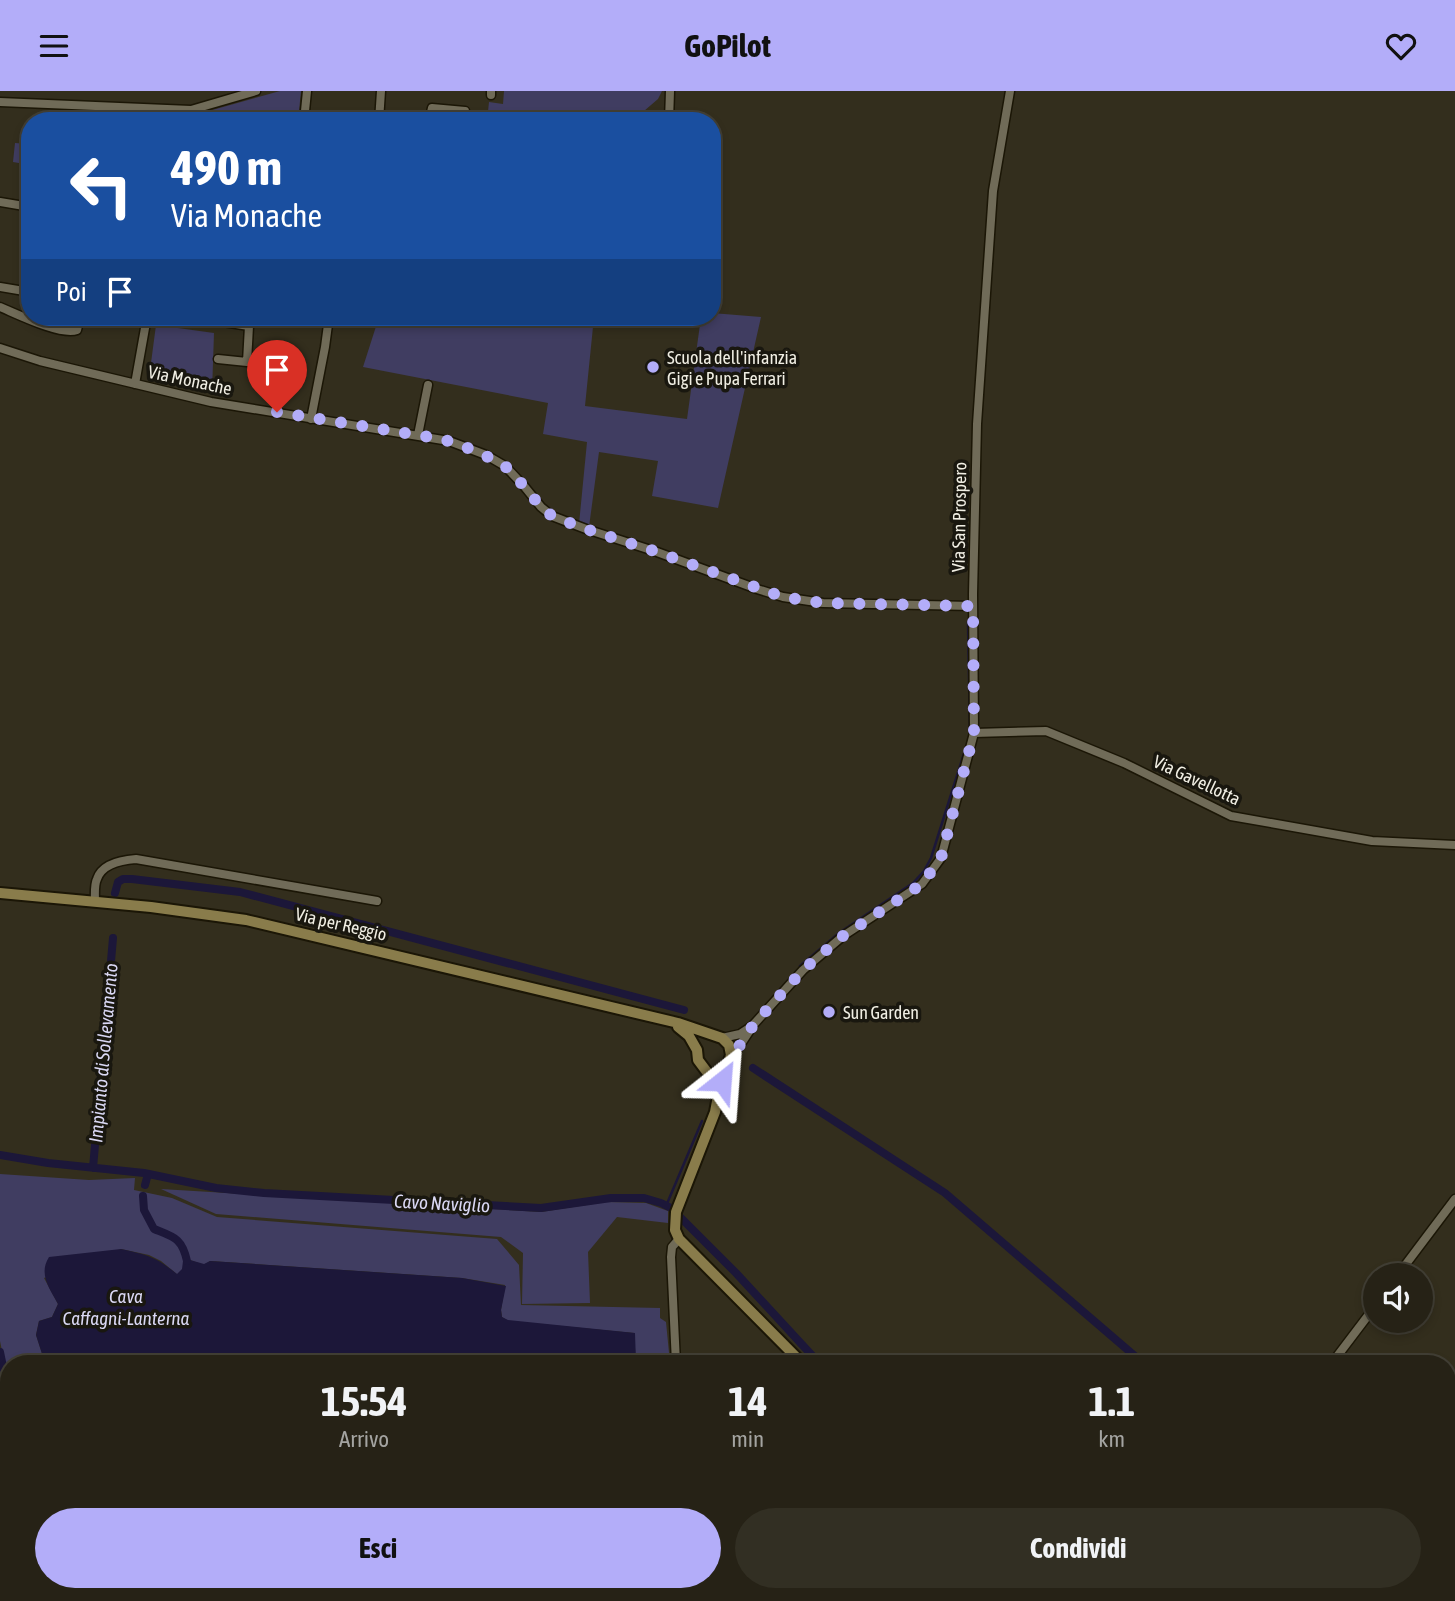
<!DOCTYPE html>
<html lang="it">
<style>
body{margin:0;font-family:"Asap Condensed",sans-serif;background:#322f23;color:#f1f3f6;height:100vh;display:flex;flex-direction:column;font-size:26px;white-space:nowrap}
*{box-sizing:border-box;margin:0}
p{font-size:23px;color:#a4a4a1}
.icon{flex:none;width:38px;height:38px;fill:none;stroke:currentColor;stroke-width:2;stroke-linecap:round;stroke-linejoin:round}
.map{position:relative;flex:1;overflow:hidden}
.details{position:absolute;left:0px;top:1264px;width:1456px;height:247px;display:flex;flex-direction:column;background:#262216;border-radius:28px 28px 0 0;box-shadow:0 4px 10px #0003,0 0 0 2px #423f35}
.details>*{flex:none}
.guide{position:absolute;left:21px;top:21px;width:700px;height:214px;border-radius:28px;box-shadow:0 4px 10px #0003,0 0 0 2px #423f35;background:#1a4fa0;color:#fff;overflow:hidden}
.buttons{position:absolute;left:1363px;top:1172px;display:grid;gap:14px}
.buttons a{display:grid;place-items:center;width:70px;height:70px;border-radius:50%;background:#262216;box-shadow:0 4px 10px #0003,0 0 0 2px #423f35;font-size:35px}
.pin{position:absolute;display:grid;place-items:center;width:60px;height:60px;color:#fff;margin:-72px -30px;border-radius:50% 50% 50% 0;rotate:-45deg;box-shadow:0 0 7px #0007}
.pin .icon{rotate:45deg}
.me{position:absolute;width:77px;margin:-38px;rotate:28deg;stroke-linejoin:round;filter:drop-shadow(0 0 5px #0008)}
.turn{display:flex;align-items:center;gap:24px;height:147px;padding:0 35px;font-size:32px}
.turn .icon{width:91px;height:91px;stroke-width:2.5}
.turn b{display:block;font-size:49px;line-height:60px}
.then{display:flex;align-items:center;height:66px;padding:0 35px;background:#0003;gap:14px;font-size:26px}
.eta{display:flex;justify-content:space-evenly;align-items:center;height:119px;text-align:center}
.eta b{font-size:42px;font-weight:700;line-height:49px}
.action{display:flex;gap:14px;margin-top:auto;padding:14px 35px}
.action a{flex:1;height:80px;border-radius:42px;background:#b3adf9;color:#111;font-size:28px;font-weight:700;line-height:80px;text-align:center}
.action a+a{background:#322f23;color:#f1f3f6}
header{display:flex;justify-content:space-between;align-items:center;height:91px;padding:0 35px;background:#b3adf9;color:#111;font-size:32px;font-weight:700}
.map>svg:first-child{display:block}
</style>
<header><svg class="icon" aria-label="menu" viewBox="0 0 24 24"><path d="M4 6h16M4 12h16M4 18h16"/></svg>GoPilot<svg class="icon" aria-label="heart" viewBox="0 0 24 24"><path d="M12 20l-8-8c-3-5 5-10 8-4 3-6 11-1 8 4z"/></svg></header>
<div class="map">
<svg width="1455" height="1510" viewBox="0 0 1455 1510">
<rect width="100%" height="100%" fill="#332e1d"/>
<path fill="#403d61" d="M 280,0 L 301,0 L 298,30 L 192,30 L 191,25 Z
M 504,0 L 662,0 L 658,8 L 637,26 L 567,19 L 613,25 L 613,30 L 487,30 L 489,11 L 503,13 Z
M 15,52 L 30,53 L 30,74 L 13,71 Z
M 712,222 L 761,226 L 718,417 L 652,405 L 658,370 L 599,361 L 589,436 L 579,433 L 587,351 L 543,343 L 548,312 L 363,276 L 379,226 L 594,226 L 585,315 L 687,328 L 701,226 L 712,226 Z
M 156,234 L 214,242 L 212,301 L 149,287 Z
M 0,1083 L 89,1089 L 135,1087 L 134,1099 L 172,1107 L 217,1126 L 497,1148 L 519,1174 L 521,1214 L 660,1217 L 660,1227 L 666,1231 L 670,1272 L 636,1272 L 634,1242 L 508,1230 L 502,1226 L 501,1219 L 505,1194 L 462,1187 L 210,1170 L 204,1174 L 190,1169 L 178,1184 L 161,1170 L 149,1164 L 121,1158 L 44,1187 L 58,1213 L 52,1226 L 39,1230 L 36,1244 L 45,1272 L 9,1272 L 9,1294 L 0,1250 Z
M 161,1098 L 541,1121 L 606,1111 L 646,1112 L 668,1120 L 668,1132 L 617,1126 L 588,1161 L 590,1212 L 522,1213 L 523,1162 L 501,1146 L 216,1123 Z
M 623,1502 L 736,1502 L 738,1510 L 622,1510 Z"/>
<path fill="#1c1739" d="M 121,1158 C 148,1164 156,1166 177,1183 L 182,1178 L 183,1170 L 190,1169 L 204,1173 L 210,1170 L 462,1187 L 506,1195 L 501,1219 L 502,1226 L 508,1229 L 635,1242 L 636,1272 L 45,1272 L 36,1244 L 39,1230 L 52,1226 L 58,1213 C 50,1198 38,1183 49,1166 Z
M 82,1502 L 623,1502 L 622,1510 L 85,1510 Z"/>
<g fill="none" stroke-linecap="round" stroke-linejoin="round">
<path stroke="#1c1739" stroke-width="2.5" d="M 968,531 L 970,644
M 800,875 L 839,842 L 913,792 L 924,780 L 931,767 L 967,653
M 666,1115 L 702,1030"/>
<path stroke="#1c1739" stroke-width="8" d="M 115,802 L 118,791 L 123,788 L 132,788 L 240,801 L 684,919
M 753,977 L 945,1102 L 1143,1272
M 0,1064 L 48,1072 L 144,1082 L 216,1097 L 264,1102 L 541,1117 L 611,1107 L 644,1107 L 661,1112 L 671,1117 L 736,1182 L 819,1272
M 93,1077 L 113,847
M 145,1094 L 148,1083
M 143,1105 L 144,1119 L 154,1138 C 174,1146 182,1147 187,1170
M 0,1261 L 9,1305
M 1447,1444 L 1455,1447
M 50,1502 L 53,1510
M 1053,1502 L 1064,1510"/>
<g stroke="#1b1606" stroke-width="11">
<path id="minor" d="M 491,4 L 491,0
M 0,11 L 191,19 L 256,0
M 304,30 L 307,0
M 379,30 L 381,0
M 429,30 L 432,17 L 465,20
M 669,30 L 670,0
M 0,111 L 30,116
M 0,196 L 30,201
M 0,216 C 17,223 61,245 77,239 L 80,226
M 191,226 L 249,235 L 247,271 L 218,268
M 0,257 L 40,270 L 211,311 L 449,350 L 486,364 L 505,375 L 524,395 L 541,416 L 552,425 L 586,438 L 657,461 L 757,498 L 783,506 L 823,512 L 973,515
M 135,293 L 147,226
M 311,328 L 325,256 L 329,226
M 418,344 L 428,294
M 974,642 L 1046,640 L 1124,672 L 1231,725 L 1372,750 L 1455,754
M 95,811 C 95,804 94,794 97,788 C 102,773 122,769 136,768 L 377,810
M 722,947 L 740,943 L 752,935
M 731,968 L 754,933 L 803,879 L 843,845 L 922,793 L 941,767 L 974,642 L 973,503 L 977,333 L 993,100 L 1010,0
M 1397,1185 L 1455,1108
M 676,1272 L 671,1166 L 672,1156 L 679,1148
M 1332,1272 L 1376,1214
M 742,1502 L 744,1510
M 1365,1502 L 1394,1510"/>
</g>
<g stroke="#1b1606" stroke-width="14">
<path id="major" d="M 0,802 L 151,816 L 246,829 L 678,932 L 722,947 L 729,954 L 731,964 L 719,1000 L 715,1021 L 676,1121 L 675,1139 L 679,1148 L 685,1154 L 802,1272
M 678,936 L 689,945 L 697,959 L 698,969 L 710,985 L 717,1005
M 1029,1502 L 1040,1510"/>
</g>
<use href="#minor" stroke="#706b58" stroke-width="8"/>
<use href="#major" stroke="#897c4b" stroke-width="10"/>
</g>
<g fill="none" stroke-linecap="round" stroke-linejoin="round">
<path stroke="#b3adf9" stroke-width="12" stroke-dasharray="0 21.6" d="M 277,321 L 424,345 L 449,350 L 468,357 L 495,369 L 505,375 L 524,395 L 541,416 L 552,425 L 586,438 L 657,461 L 783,506 L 823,512 L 973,515 L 974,642 L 941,767 L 922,793 L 843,845 L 803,879 L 754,933 L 726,975 L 722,990"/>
</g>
<g fill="#b3adf9" stroke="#19170f" stroke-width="2.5">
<circle cx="653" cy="276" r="7"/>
<circle cx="829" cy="921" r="7"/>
</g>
<g text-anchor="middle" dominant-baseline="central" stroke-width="7" stroke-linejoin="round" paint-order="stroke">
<g font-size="18" fill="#f0eee3" stroke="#19170f" text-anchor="start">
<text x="667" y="266">Scuola dell'infanzia<tspan x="667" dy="21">Gigi e Pupa Ferrari</tspan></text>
<text x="843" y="921">Sun Garden</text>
</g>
<g font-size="18" fill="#f0eee3" stroke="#19170f">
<text transform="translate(190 289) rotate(12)">Via Monache</text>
<text transform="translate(959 426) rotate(-89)">Via San Prospero</text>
<text transform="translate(1197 689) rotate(25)">Via Gavellotta</text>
<text transform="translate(341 833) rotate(13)">Via per Reggio</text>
</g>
<g font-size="19" font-style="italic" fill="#dad8f4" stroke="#19170f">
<text transform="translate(103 962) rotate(-85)">Impianto di Sollevamento</text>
<text transform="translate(442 1112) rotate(3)">Cavo Naviglio</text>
<text x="126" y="1205">Cava<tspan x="126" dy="22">Caffagni-Lanterna</tspan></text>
</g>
</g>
</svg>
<div class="buttons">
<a><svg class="icon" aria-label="sound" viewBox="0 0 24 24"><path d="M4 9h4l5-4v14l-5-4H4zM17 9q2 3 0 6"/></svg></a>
</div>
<div class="pin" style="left:277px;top:321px;background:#d93025"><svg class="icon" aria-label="arrive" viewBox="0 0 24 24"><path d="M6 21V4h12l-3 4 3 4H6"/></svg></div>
<svg class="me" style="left:722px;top:990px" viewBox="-20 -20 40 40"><path d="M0-17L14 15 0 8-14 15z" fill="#b3adf9" stroke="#fff" stroke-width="4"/></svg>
<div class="guide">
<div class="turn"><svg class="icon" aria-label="left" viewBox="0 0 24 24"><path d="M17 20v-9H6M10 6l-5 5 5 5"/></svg><div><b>490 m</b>Via Monache</div></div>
<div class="then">Poi<svg class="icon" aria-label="arrive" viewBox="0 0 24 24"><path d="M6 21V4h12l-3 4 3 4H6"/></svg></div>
</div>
<section class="details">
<div class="eta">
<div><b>15:54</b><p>Arrivo</p></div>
<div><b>14</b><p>min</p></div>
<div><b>1.1</b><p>km</p></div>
</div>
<div class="action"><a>Esci</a><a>Condividi</a></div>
</section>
</div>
